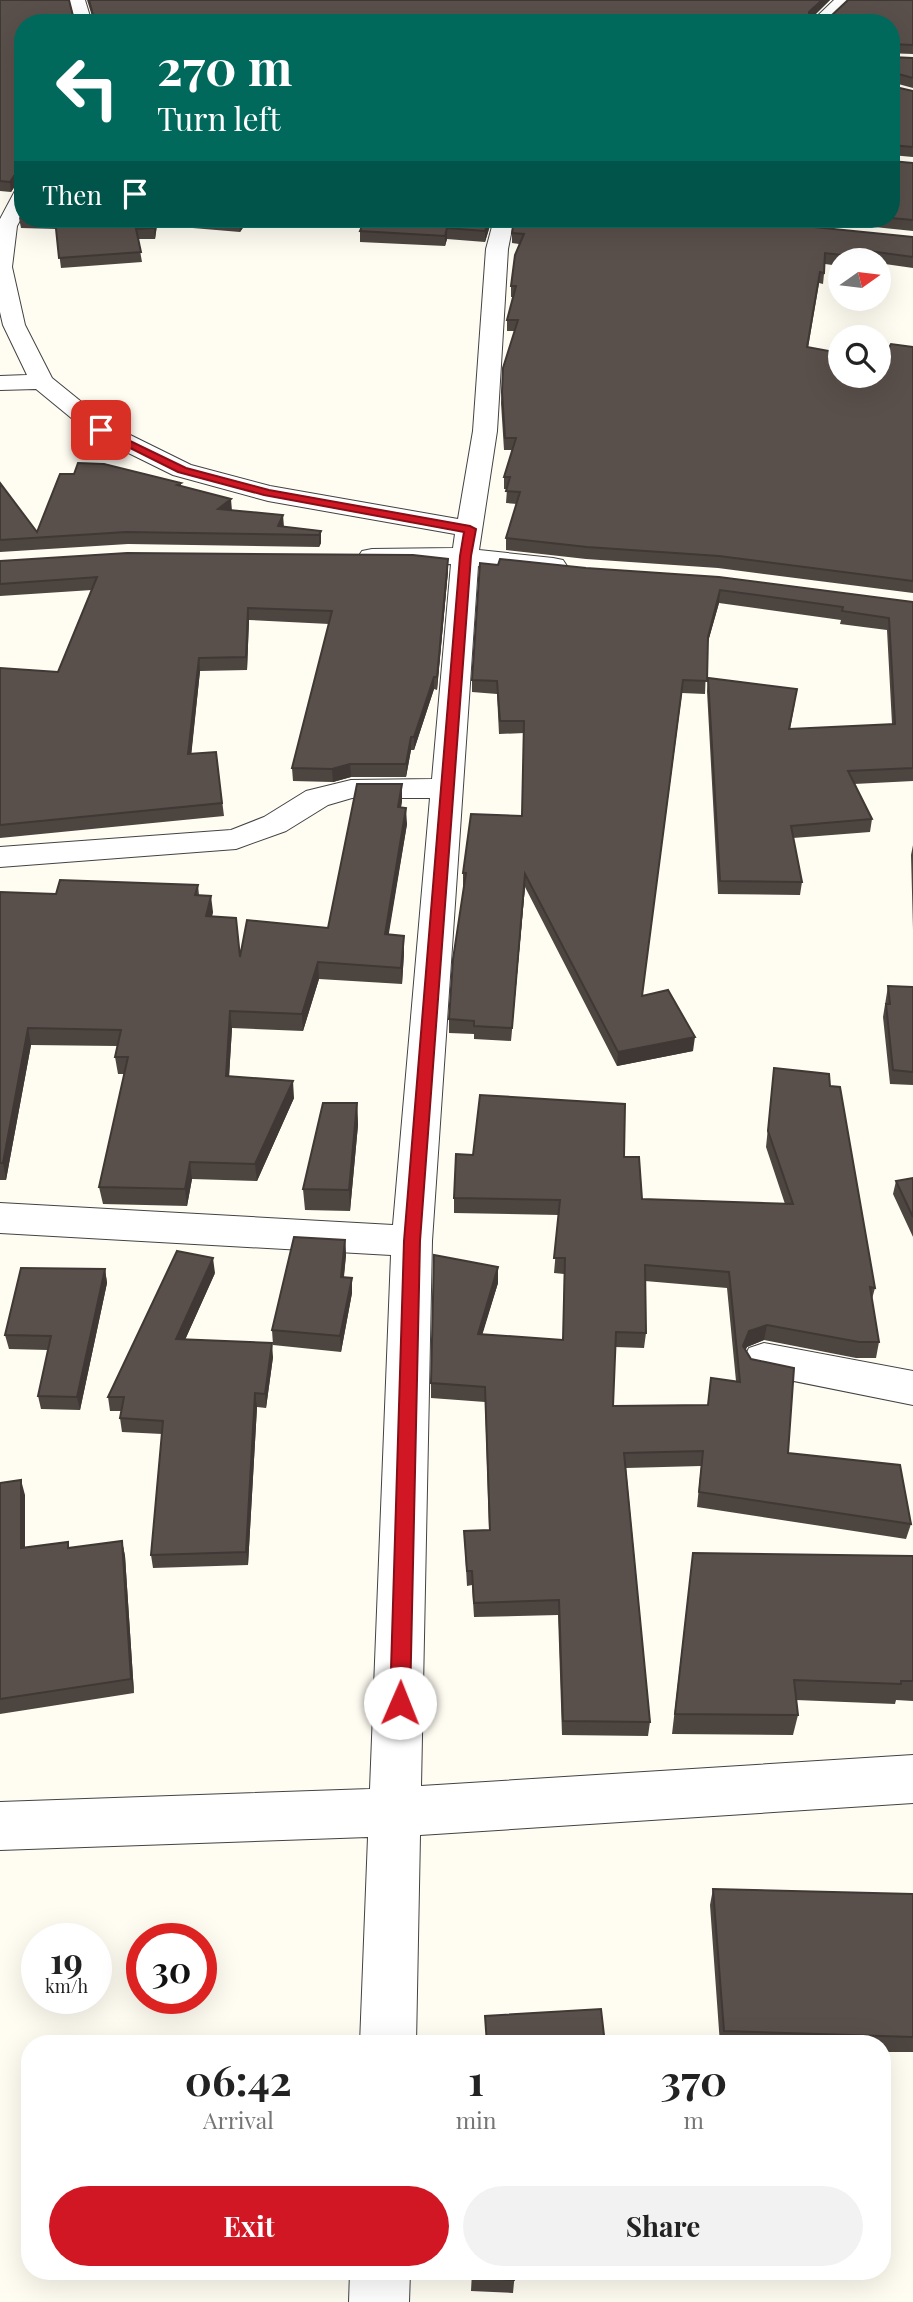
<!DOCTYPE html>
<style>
body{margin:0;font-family:"Playfair Display",serif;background:#f2f2f2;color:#222;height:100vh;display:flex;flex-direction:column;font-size:26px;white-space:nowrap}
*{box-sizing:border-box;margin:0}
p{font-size:23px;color:#767676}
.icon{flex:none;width:38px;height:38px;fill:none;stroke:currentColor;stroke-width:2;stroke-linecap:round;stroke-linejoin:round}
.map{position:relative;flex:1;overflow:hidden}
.details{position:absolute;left:21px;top:2035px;width:870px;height:245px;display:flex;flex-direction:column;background:#fff;border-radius:28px;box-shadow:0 7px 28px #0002}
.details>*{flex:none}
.top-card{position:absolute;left:14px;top:14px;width:886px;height:214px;border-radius:28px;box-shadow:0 7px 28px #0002;background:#00695c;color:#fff;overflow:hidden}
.needle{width:46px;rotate:76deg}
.fabs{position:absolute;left:828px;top:248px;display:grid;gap:14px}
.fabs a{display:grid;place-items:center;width:63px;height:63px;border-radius:50%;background:#fff;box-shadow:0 7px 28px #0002;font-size:35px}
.speed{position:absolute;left:21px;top:1923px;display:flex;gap:14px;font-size:35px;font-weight:700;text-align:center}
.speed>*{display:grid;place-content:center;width:91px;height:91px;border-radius:50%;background:#fff;box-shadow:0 7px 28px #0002;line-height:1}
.speed small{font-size:18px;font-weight:400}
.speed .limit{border:10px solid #d22;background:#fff;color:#111}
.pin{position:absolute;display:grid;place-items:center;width:60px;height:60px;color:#fff;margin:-30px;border-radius:14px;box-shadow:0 4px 10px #0006}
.me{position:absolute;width:77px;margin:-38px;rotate:1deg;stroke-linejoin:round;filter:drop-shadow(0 0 5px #0008)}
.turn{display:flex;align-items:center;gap:24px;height:147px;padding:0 28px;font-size:32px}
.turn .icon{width:91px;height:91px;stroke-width:2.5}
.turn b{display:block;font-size:49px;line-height:60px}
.then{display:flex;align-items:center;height:66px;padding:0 28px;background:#0003;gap:14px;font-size:26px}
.eta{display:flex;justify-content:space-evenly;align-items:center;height:119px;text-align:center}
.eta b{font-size:42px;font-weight:700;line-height:49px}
.cta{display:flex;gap:14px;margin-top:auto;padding:14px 28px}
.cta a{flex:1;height:80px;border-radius:42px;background:#d01723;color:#fff;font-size:28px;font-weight:700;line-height:80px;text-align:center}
.cta a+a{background:#f2f2f2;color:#222}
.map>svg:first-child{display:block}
</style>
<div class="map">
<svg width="913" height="2302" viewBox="0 0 913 2302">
<rect width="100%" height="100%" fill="#fffcf2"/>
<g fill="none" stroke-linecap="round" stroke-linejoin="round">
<g stroke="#434343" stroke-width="2">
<path id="minor" d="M 69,0 L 85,0 L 92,23 L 76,23 Z
M 834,0 L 852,0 L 828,23 L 810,23 Z
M 23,187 L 23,215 L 17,226 L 12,267 L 25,325 L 52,378 L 110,425 L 191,465 L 270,486 L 458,519 L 473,431 L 486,249 L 494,219 L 514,219 L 508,249 L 497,431 L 479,550 L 553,558 L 563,560 L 567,566 L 563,572 L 553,574 L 478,566 L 432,1241 L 421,1786 L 913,1755 L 913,1803 L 420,1835 L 416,2044 L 360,2044 L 368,1837 L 0,1850 L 0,1802 L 370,1789 L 391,1255 L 0,1233 L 0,1203 L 393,1225 L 430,798 L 352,798 L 328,805 L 286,831 L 236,849 L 0,867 L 0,847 L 231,830 L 264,817 L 306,791 L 351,780 L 432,779 L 451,564 L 372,565 L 362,563 L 358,557 L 362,551 L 372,549 L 453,548 L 455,534 L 268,501 L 173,475 L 92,435 L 36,389 L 0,390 L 0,376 L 27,375 L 3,325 L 0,312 L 0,219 L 16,189 Z
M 764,1343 L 913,1371 L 913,1405 L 749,1372 L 743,1360 L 749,1348 Z
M 350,2272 L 410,2272 L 409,2302 L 349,2302 Z"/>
</g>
<use href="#minor" fill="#fff" fill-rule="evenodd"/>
</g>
<path fill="#4d4540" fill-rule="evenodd" d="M 0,0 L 73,16 L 92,16 L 87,0 L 830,0 L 814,16 L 831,16 L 913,0 L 913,54 L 23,23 L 23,185 L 15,186 L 11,192 L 0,191 Z
M 891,57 L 913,58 L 913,88 L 891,82 Z
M 891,86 L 913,91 L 913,157 L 891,155 Z
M 891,161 L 913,163 L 913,231 L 797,219 L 891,219 Z
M 23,210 L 23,219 L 249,219 L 240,232 L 157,225 L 155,239 L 138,239 L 142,262 L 61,268 L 56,229 L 21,228 L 19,218 Z
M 365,219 L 492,219 L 485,242 L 447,239 L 445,246 L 360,242 L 360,231 Z
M 512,233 L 913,237 L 913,268 L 878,263 L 878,261 L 840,261 L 840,266 L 825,264 L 823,284 L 819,283 L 808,348 L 882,361 L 913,347 L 913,593 L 718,568 L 586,559 L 506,550 L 506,538 L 517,504 L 506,503 L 507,489 L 504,489 L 504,477 L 512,450 L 504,450 L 501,403 L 503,368 L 515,331 L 507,331 L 507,320 L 513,297 L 511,297 L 511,286 L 519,244 L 512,243 Z
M 0,483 L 37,532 L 181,483 L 181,486 L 232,510 L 284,527 L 321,531 L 321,543 L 319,547 L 128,544 L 0,552 Z
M 448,559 L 448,571 L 437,690 L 434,689 L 414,750 L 411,750 L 406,777 L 351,777 L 333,782 L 293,781 L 292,768 L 329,624 L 249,620 L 247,670 L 200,671 L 191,754 L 216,752 L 224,816 L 0,838 L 0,668 L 58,672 L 92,590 L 0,596 L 0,561 Z
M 498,565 L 913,602 L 913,781 L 854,784 L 872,819 L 870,832 L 793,838 L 802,882 L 800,895 L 718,894 L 707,691 L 708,678 L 795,702 L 790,729 L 892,724 L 887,630 L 840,624 L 841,620 L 719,603 L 707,645 L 705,694 L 682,693 L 642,995 L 693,1051 L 617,1066 L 525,887 L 511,1041 L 474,1039 L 474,1034 L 449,1033 L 449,1019 L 464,886 L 463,886 L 463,873 L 522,816 L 524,733 L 499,734 L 497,694 L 472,692 L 472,680 Z
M 402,784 L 402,801 L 401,807 L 407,824 L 388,935 L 404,936 L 404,953 L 402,984 L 319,979 L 303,1031 L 232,1028 L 229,1077 L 294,1098 L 257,1181 L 192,1179 L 187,1206 L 103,1204 L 99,1187 L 125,1074 L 118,1074 L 115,1057 L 117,1046 L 31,1045 L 6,1180 L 0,1180 L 0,892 L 56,894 L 198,885 L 199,895 L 213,912 L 212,916 L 240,957 L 328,928 Z
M 913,845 L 913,930 L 911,855 Z
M 888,986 L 913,987 L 913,1085 L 890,1084 L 883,1017 Z
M 774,1068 L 830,1086 L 875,1288 L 872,1299 L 879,1342 L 876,1358 L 856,1358 L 764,1340 L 747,1347 L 745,1350 L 788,1453 L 911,1524 L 906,1539 L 697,1507 L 701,1466 L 626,1468 L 650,1722 L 648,1736 L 562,1735 L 558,1615 L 474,1617 L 472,1585 L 467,1586 L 464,1531 L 489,1530 L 485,1402 L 431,1398 L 431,1383 L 498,1267 L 498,1283 L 482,1334 L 563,1340 L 564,1274 L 554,1273 L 559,1215 L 454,1213 L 454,1198 L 624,1157 L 642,1199 L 785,1204 L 766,1147 ZM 645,1281 L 727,1288 L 736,1381 L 711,1378 L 708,1405 L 613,1406 L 615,1347 L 644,1348 L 646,1333 Z
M 357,1103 L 358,1125 L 350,1211 L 305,1210 L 303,1189 Z
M 913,1178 L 913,1237 L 893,1194 L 896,1181 Z
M 345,1240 L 346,1255 L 344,1277 L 352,1278 L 352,1293 L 341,1352 L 273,1345 L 272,1330 Z
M 105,1269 L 107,1283 L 80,1410 L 41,1409 L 38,1396 L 48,1350 L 9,1349 L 5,1335 Z
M 215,1273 L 185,1340 L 273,1357 L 266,1408 L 257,1407 L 248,1565 L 153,1568 L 151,1555 L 162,1434 L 122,1432 L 120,1418 L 121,1411 L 110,1411 L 108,1397 Z
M 0,1483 L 25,1495 L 25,1548 L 69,1548 L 122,1541 L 125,1556 L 134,1693 L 0,1714 Z
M 693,1553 L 913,1556 L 913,1701 L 896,1700 L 895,1704 L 796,1700 L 798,1715 L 793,1735 L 672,1734 Z
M 713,1889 L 913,1894 L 913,2052 L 882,2052 L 882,2044 L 720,2044 L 710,1905 Z
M 472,2272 L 515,2272 L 513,2293 L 471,2291 Z"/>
<path fill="#3f3834" d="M 822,0 L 830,0 L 808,21 L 809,12 Z
M 23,175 L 23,185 L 15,186 L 11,192 L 10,182 L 14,176 Z
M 156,219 L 157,219 L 157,225 L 155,239 L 154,228 Z
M 241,219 L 249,219 L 240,232 L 239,221 Z
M 489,219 L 492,219 L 485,242 L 485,231 Z
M 447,228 L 447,239 L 445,246 L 445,236 Z
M 231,499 L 232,511 L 218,509 Z
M 283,515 L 284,527 L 278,526 Z
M 321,531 L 321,543 L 319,547 L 319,535 Z
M 448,559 L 448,571 L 437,690 L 437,677 Z
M 720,590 L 719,603 L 706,649 L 708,637 Z
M 248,608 L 249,620 L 247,670 L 246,657 Z
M 199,658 L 200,671 L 190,767 L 188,754 Z
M 434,677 L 434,689 L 414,750 L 414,737 Z
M 411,737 L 411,750 L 406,777 L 406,764 Z
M 350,764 L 351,777 L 333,782 L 332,769 Z
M 402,784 L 402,801 L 398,824 L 398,807 Z
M 406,808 L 407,824 L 386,951 L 385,934 Z
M 525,874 L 525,887 L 511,1041 L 512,1028 Z
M 211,896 L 213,912 L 208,932 L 206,916 Z
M 404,936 L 404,953 L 402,984 L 401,968 Z
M 318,962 L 319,979 L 303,1031 L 302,1014 Z
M 230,1011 L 232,1028 L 228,1093 L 226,1076 Z
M 28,1028 L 31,1045 L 6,1180 L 3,1163 Z
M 695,1037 L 693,1051 L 617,1066 L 618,1052 Z
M 293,1081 L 294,1098 L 257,1181 L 255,1164 Z
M 357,1103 L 358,1125 L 350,1211 L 349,1190 Z
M 190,1162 L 192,1179 L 187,1206 L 185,1189 Z
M 345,1240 L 346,1255 L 342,1292 L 341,1277 Z
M 213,1258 L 215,1273 L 179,1353 L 176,1339 Z
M 498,1267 L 498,1283 L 478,1349 L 478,1334 Z
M 105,1269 L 107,1283 L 80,1410 L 77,1397 Z
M 352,1278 L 352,1293 L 341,1352 L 340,1336 Z
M 767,1325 L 764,1340 L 747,1347 L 741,1361 L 743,1346 L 749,1331 Z
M 272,1343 L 273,1357 L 266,1408 L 265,1394 Z
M 255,1393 L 257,1407 L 248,1565 L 246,1552 Z
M 21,1480 L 25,1495 L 25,1563 L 21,1548 Z
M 122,1541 L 125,1556 L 134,1693 L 131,1679 Z"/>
<path fill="#5a504b" stroke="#3f3834" stroke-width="2" fill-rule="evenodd" d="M 0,0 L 69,0 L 73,16 L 93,15 L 89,0 L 822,0 L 809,12 L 809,16 L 831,16 L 848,0 L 913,0 L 913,45 L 891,44 L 891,23 L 23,23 L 23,175 L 14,176 L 10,182 L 0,181 Z
M 891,57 L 913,58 L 913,78 L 891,72 Z
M 891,86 L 913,91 L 913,147 L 891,145 Z
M 891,161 L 913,163 L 913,220 L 891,218 Z
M 55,219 L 156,219 L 154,228 L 136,229 L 141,252 L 59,258 Z
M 206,219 L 241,219 L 239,221 Z
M 365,219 L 489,219 L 485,231 L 447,228 L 445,236 L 360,231 Z
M 514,219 L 644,219 L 794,225 L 913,237 L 913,257 L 862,250 L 859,257 L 825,253 L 824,273 L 820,272 L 807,347 L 840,353 L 840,376 L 878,376 L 878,360 L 882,361 L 891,344 L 913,347 L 913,581 L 719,556 L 587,547 L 506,538 L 520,492 L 506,491 L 510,477 L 504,477 L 516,438 L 505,438 L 502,392 L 503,368 L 518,320 L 507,320 L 516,286 L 511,286 L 515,255 L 524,234 L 512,233 Z
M 78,463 L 104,464 L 181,483 L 177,485 L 231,499 L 218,509 L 283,515 L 278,526 L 321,531 L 319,535 L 126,532 L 0,540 L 0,483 L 37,532 L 60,474 L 74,474 Z
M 127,553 L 413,555 L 448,559 L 437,677 L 434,677 L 414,737 L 411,737 L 406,764 L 350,764 L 332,769 L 292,768 L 332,611 L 248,608 L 246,657 L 199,658 L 188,754 L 216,752 L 222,803 L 0,825 L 0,668 L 58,672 L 97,577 L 0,584 L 0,561 Z
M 500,559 L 586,568 L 719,577 L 913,602 L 913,768 L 848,771 L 872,819 L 791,826 L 802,882 L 720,881 L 708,678 L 797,689 L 789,729 L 895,724 L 889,618 L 842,611 L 843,607 L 720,590 L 708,637 L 707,681 L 683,680 L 642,996 L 668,990 L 695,1037 L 618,1052 L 525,874 L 512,1028 L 474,1026 L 474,1021 L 449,1019 L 453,959 L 466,873 L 463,873 L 471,814 L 522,816 L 524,721 L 500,721 L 497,681 L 472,680 L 480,563 L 498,565 Z
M 357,784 L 402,784 L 398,807 L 406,808 L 385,934 L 404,936 L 401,968 L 318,962 L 302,1014 L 230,1011 L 226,1076 L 293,1081 L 255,1164 L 190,1162 L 185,1189 L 99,1187 L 128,1057 L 115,1057 L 121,1030 L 28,1028 L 3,1163 L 0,1163 L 0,892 L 56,894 L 60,880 L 198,885 L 195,895 L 211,896 L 206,916 L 236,918 L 240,957 L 247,920 L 328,928 Z
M 888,986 L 913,987 L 913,1072 L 893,1070 L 886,1004 L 890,1004 Z
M 774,1068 L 829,1074 L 830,1086 L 840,1087 L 875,1288 L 870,1287 L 879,1342 L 859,1342 L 767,1325 L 749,1331 L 743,1346 L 751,1359 L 794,1368 L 788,1453 L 900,1465 L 911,1524 L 699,1492 L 703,1451 L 624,1453 L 650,1722 L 563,1721 L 559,1600 L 474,1603 L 472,1571 L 467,1571 L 464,1531 L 490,1530 L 485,1387 L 431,1383 L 434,1255 L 498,1267 L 478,1334 L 563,1340 L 565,1258 L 554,1258 L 560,1200 L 454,1198 L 456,1154 L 473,1155 L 480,1095 L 625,1104 L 624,1157 L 639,1157 L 642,1199 L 793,1204 L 768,1131 ZM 645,1265 L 729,1272 L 740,1382 L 711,1378 L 708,1405 L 613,1406 L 616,1332 L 646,1333 Z
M 323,1103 L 357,1103 L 349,1190 L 303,1189 Z
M 913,1178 L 913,1217 L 896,1181 Z
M 294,1237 L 345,1240 L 341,1277 L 352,1278 L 340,1336 L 272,1330 Z
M 177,1251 L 213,1258 L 176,1339 L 272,1343 L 265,1394 L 255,1393 L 246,1552 L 151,1555 L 163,1421 L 120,1418 L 124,1397 L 108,1397 Z
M 21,1268 L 105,1269 L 77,1397 L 38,1396 L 51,1336 L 5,1335 Z
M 21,1480 L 21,1548 L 68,1542 L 68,1548 L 122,1541 L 131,1679 L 0,1699 L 0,1483 Z
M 693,1553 L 913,1556 L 913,1681 L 901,1681 L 901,1684 L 794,1680 L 798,1715 L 675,1714 Z
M 713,1889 L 913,1894 L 913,2037 L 724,2031 Z
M 601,2009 L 605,2044 L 487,2044 L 485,2016 Z
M 472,2272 L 515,2272 L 514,2280 L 472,2277 Z"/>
<path fill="#d01723" stroke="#870f17" stroke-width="2" d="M 101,427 L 186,468 L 269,490 L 470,526 L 476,529 L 471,556 L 420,1241 L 410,1703 L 407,1710 L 400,1712 L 393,1710 L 390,1703 L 404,1241 L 460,556 L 464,532 L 264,495 L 178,472 L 98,432 L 96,430 Z"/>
</svg>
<div class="fabs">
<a><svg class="needle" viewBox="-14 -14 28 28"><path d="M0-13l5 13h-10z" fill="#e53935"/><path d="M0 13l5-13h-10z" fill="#767676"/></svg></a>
<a><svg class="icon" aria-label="search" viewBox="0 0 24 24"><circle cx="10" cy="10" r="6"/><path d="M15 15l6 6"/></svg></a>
</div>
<div class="speed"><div>19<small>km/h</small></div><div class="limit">30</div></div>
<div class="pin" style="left:101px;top:430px;background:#d93025"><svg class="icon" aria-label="arrive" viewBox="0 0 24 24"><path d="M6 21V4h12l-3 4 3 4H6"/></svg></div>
<svg class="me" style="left:400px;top:1703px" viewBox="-20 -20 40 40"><circle r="19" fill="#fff"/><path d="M0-13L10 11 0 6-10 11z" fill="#d01723"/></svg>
<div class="top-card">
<div class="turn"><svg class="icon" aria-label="left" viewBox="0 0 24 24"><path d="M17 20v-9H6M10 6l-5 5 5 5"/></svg><div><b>270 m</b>Turn left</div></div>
<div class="then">Then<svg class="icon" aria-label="arrive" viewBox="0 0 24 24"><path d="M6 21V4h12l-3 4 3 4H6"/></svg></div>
</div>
<section class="details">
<div class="eta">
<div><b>06:42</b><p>Arrival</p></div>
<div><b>1</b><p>min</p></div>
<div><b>370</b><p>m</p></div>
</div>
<div class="cta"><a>Exit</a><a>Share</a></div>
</section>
</div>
